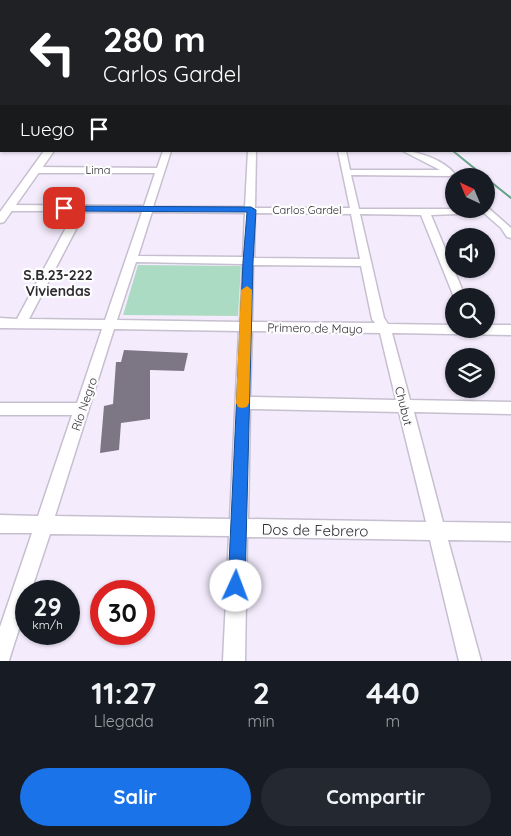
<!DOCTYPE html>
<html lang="es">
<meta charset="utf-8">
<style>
body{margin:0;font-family:Quicksand,sans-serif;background:#242831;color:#f1f3f6;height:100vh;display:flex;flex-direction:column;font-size:19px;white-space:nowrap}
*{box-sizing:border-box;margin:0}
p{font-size:16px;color:#9ea1a6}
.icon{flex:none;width:28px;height:28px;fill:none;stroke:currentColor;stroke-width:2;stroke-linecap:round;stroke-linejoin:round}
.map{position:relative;height:661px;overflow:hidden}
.details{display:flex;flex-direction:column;background:#171b24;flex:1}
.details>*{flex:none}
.top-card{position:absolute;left:0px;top:0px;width:511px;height:152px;box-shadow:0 1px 4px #0004;background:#202124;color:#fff;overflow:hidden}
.needle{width:32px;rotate:316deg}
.tools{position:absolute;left:445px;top:168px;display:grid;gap:10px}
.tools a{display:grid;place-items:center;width:50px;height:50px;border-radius:50%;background:#171b24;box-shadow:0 1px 4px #0004;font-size:25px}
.speed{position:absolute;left:15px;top:580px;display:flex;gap:10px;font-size:25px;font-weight:700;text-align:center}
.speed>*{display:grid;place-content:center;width:65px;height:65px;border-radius:50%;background:#171b24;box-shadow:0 1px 4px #0004;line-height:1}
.speed small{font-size:12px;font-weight:400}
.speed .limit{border:8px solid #d22;background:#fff;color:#111}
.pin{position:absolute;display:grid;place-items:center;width:42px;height:42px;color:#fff;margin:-21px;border-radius:10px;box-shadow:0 2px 8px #0006}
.me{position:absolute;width:55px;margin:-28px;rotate:2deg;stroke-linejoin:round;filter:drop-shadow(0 0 4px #0008)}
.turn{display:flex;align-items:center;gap:18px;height:105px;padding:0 20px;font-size:22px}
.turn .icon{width:65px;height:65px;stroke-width:2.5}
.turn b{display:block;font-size:35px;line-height:42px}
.then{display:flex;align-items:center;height:48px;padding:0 20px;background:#0003;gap:10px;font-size:19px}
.eta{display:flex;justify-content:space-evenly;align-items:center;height:85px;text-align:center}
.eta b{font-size:30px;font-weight:700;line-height:35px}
.button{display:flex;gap:10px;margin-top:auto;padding:10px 20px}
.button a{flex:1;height:58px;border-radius:30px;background:#1a73e8;color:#fff;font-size:20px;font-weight:700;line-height:58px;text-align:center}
.button a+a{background:#242831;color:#f1f3f6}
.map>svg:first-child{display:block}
</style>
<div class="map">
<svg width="511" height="661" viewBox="0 0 511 661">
<rect width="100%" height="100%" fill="#f4ecfd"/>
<path fill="#acdbc3" d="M 138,265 L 241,266 L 238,316 L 123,315 Z"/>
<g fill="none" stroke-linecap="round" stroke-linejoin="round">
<path stroke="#64a183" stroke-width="2" d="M 453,151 L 484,176
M 486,178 L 511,198"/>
</g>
<path fill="#7d7685" d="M 124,350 L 188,353 L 184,371 L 150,370 L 150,419 L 121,423 L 119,450 L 100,453 L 104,406 L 113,404 L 116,362 L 121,362 Z"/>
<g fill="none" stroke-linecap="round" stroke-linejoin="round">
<g stroke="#c6bfcf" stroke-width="3">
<path id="minor" d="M 510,81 L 511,81 L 511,85 L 510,85 Z
M 0,87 L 1,87 L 1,91 L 0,91 Z
M 0,108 L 1,108 L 1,112 L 0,112 Z
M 510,133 L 511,133 L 511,138 L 510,138 Z
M 163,151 L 171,151 L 153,207 L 245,207 L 248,151 L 256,151 L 255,208 L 350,208 L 338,151 L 346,151 L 350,170 L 440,170 L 403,151 C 419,151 444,161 454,173 L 450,176 L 351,175 L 359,209 L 486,209 L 486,206 L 511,228 L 511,238 L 507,237 L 501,228 L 484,213 L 431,215 L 465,296 L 454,297 L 421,215 L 360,214 L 384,318 L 388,324 L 454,325 L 454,329 L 486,329 L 486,325 L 511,325 L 511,335 L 392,333 L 410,400 L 511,402 L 511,414 L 414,412 L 443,522 L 511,523 L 511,541 L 448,540 L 481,661 L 459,661 L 430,540 L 247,537 L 245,661 L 223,661 L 229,536 L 50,534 L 31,591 L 26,591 L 26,607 L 10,657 L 9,661 L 0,661 L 0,627 L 32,533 L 0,533 L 0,515 L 38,516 L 72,415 L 0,415 L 0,403 L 77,403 L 102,329 L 0,328 L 0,318 L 17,319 L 75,211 L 9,211 L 4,208 L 9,205 L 144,206 L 155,173 L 36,173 L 32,170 L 36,167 L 157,168 ZM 85,212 L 142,212 L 105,320 L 29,319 ZM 152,212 L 245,213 L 243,257 L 138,256 ZM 255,213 L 351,214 L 360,259 L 254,258 ZM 136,262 L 243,264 L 240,322 L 117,320 ZM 253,265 L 361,266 L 372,319 L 375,323 L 252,322 ZM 114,329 L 239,331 L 230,519 L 55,516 ZM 252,331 L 380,333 L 396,400 L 250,397 ZM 250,409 L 399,412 L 426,522 L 248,519 Z"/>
</g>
<g stroke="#c6bfcf" stroke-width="3">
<path id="tertiary" d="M 510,140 L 511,140 L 511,146 L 510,146 Z
M 44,151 L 54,151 L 4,222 L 0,223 L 0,212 Z"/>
</g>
<use href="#minor" fill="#fff" fill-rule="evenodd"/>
<use href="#tertiary" fill="#fff" fill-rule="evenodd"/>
</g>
<linearGradient id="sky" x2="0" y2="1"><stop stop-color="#73acc0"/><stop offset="0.43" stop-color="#faf6fe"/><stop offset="1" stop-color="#faf6fe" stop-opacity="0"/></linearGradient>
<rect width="511" height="164" fill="url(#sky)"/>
<path fill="#1a73e8" stroke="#114b97" d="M 60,206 L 251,207 L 256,210 L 253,262 L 245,586 L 242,592 L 236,594 L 230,592 L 228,586 L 243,262 L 247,212 L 64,211 L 60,210 Z"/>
<path fill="#f59e0b" d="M 247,286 L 252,290 L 249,403 L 247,407 L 242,408 L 238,407 L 236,403 L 241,290 Z"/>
<g text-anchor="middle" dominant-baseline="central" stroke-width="4.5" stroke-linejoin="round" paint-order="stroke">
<g font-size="11" fill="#2e2b31" stroke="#fdfdfd">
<text x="98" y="170">Lima</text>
<text x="307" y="210">Carlos Gardel</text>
</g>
<g font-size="12" fill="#2e2b31" stroke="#fdfdfd">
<text transform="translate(315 328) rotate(1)">Primero de Mayo</text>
<text transform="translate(84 404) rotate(-71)">Río Negro</text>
<text transform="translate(404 406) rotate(76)">Chubut</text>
</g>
<g font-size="14" font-weight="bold" fill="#2e2b31" stroke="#fdfdfd">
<text x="58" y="275">S.B.23-222<tspan x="58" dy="16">Viviendas</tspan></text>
</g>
<g font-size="15" fill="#2e2b31" stroke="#fdfdfd">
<text transform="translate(315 530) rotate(1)">Dos de Febrero</text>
</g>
</g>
</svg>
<div class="tools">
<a><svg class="needle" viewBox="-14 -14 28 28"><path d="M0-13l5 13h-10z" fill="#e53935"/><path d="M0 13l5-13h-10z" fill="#9ea1a6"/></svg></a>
<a><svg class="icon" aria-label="sound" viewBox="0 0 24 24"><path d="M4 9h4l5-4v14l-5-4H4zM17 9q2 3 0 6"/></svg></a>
<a><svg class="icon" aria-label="search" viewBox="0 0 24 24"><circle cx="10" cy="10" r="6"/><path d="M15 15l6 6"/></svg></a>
<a><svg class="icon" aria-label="layers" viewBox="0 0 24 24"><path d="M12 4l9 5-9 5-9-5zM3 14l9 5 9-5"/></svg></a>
</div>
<div class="speed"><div>29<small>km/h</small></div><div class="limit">30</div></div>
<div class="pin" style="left:64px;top:208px;background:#d93025"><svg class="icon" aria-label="arrive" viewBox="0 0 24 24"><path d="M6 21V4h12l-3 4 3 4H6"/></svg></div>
<svg class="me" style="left:236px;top:586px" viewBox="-20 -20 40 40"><circle r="19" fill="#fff"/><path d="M0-13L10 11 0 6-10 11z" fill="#1a73e8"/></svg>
<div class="top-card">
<div class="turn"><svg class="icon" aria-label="left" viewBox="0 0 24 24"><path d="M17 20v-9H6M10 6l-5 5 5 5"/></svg><div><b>280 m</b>Carlos Gardel</div></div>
<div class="then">Luego<svg class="icon" aria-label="arrive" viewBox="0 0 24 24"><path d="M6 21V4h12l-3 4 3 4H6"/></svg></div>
</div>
</div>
<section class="details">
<div class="eta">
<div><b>11:27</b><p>Llegada</p></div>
<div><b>2</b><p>min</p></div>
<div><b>440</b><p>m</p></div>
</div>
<div class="button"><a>Salir</a><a>Compartir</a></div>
</section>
